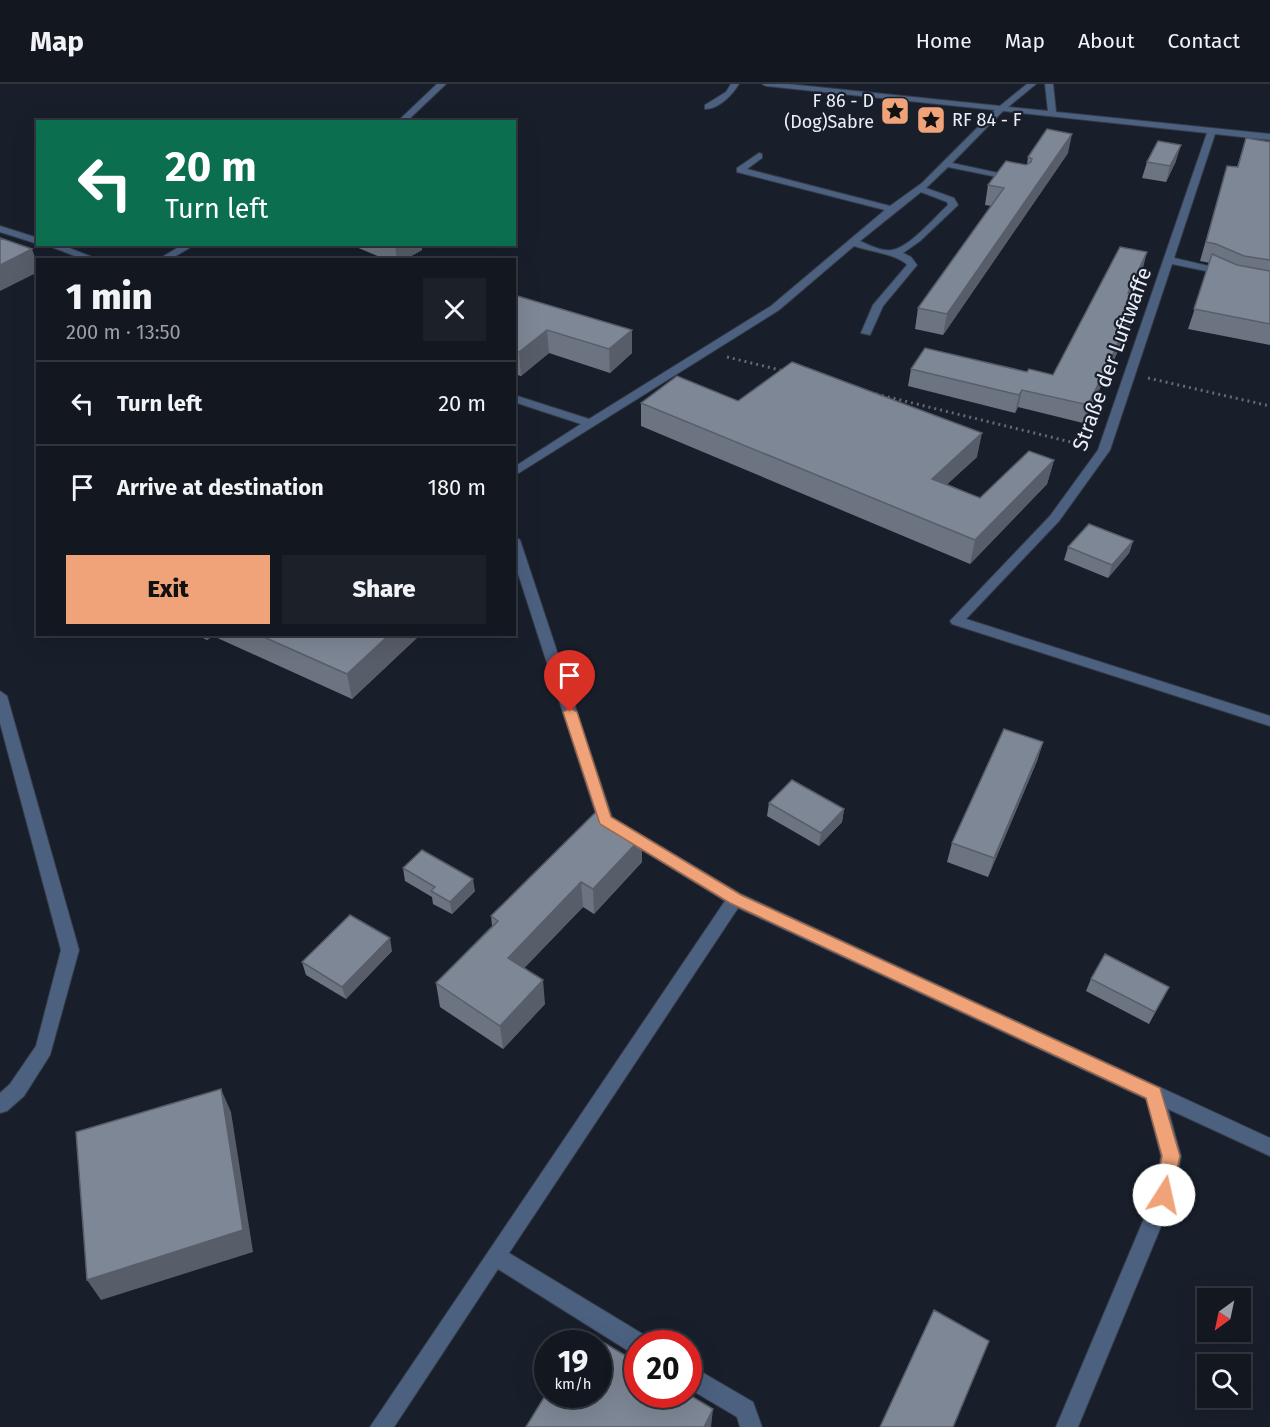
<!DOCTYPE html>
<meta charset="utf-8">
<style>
body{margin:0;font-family:"Fira Sans",sans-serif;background:#1b2029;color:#f1f3f6;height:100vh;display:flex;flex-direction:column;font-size:22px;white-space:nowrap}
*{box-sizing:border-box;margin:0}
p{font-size:20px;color:#9c9fa5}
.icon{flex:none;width:33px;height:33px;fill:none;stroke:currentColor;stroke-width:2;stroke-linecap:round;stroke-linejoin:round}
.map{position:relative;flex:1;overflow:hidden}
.details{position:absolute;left:36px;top:174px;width:480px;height:378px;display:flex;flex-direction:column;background:#121720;border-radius:0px;box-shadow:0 6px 24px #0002,0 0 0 2px #31363e}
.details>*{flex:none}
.guide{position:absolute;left:36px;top:36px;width:480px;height:126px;border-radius:0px;box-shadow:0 6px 24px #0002,0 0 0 2px #31363e;background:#0b6e4f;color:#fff;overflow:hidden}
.needle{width:39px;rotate:213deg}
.fabs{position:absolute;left:1197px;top:1204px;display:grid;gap:12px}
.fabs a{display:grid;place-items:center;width:54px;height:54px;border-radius:0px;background:#121720;box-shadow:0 6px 24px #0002,0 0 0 2px #31363e;font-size:30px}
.speed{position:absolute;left:534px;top:1246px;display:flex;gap:12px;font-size:30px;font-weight:700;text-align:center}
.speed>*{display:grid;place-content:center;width:78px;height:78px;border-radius:50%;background:#121720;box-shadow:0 6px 24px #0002,0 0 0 2px #31363e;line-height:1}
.speed small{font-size:15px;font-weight:400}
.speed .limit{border:9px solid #d22;background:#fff;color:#111}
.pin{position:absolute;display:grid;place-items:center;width:51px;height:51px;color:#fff;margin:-62px -26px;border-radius:50% 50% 50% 0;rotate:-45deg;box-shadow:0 0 6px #0007}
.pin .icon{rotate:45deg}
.me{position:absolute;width:66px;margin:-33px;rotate:10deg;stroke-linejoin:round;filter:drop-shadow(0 0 4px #0008)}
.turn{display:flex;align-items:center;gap:21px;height:126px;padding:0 30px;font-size:27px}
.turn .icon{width:78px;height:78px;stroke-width:2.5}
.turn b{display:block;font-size:42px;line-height:51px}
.round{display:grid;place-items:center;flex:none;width:63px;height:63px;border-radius:0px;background:#1b2029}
.summary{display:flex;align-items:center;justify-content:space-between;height:102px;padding:0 30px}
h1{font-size:36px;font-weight:800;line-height:45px}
.cta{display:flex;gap:12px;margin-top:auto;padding:12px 30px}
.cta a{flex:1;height:69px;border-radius:0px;background:#f0a378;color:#111;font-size:24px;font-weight:800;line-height:69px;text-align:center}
.cta a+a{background:#1b2029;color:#f1f3f6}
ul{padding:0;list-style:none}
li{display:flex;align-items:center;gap:18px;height:84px;padding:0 30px;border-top:2px solid #31363e}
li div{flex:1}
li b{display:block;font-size:22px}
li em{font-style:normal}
header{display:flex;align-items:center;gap:36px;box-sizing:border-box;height:84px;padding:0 30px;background:#121720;border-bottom:2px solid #31363e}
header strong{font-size:28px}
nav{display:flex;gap:33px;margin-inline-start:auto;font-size:21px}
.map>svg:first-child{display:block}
</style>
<header>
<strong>Map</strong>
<nav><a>Home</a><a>Map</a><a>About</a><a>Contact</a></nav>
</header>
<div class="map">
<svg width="1270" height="1343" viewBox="0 0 1270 1343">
<rect width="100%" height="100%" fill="#181f2b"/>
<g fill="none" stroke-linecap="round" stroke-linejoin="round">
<g stroke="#353c48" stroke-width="2">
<path id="minor" d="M 437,0 L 446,0 L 406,38 L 397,38 Z
M 731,0 L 739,0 C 732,11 719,25 705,25 L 705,21 L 726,8 Z
M 762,0 L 788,0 L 1000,22 L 1027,0 L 1036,0 L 1008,23 L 1048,27 L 1045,0 L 1053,0 L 1056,28 L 1270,50 L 1270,56 L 1215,50 L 1174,174 L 1217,184 L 1231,192 L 1226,195 L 1211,188 L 1172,180 L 1110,366 L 1059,437 L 966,535 L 1270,632 L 1270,642 L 952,540 L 950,537 L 1050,432 L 1098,366 L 1207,49 L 1003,27 L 952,79 L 1021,94 L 1017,97 L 948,83 L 926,104 L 954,114 L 958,121 L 920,157 L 903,169 L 911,173 L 917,181 L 883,222 L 870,251 L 861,249 L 873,221 L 907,181 C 900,171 868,167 854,162 L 779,226 L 514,392 L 514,383 L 581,340 L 514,318 L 514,311 L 589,335 L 771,222 L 885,126 L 737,88 L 737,84 L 759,69 L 762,70 L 762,74 L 747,85 L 890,122 L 922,99 L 995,26 L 766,2 ZM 921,108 L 947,118 L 948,121 C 935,133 910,163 892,166 C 882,168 869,161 860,157 Z
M 0,142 L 38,154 L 38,160 L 0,148 Z
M 44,160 L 59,160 L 100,176 L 85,176 Z
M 184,160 L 196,160 L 169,176 L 157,176 Z
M 514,452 L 520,456 L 612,733 L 741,810 L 1270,1054 L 1270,1072 L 1168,1025 L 1181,1072 L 1174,1111 L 1078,1343 L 1056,1343 L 1154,1111 L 1161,1072 L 1146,1015 L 738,824 L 509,1169 L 646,1252 L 649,1260 L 638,1260 L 638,1270 L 630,1268 L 498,1185 L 394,1343 L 370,1343 L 725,817 L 599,740 L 514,477 Z
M 0,607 L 7,612 L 79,866 L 50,971 L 24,1012 L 7,1027 L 0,1029 L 0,1009 L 10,1000 L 36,962 L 61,866 L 0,639 Z
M 688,1280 L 753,1318 L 762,1343 L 740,1343 L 737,1333 L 688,1304 Z"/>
</g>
<path stroke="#636a75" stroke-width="3" stroke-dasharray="2 4" stroke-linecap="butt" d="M 727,273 L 784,287
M 1148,294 L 1270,322
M 876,310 L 1087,362"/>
<use href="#minor" fill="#4c6080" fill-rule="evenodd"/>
</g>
<path fill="#6c7481" d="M 1246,54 L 1270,58 L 1270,261 L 1188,245 L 1210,179 L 1200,177 L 1222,100 L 1227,82 L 1237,83 Z
M 1068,69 L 943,251 L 915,245 L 918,224 L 991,122 L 985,121 L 988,101 L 1027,80 L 1028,73 Z
M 1176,77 L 1166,98 L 1142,94 L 1147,78 Z
M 349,160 L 422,160 L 422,166 L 404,176 L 387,176 Z
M 1143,184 L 1131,209 L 1141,212 L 1137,228 L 1083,339 L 1018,323 L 1015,329 L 908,302 L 911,285 L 1027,288 L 1053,291 Z
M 514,211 L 632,246 L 632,269 L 610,289 L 549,269 L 521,292 L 514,290 Z
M 738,317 L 977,373 L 947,400 L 980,414 L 1054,376 L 1047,400 L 970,480 L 641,342 L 641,319 Z
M 1133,457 L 1129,469 L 1108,494 L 1064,476 L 1068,463 Z
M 195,550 L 421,550 L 352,615 L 213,552 L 207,556 Z
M 1043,658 L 1037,677 L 988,793 L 947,778 L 952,759 Z
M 769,719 L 844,725 L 842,738 L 819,762 L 767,732 Z
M 642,753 L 642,778 L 594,830 L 583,823 L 524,884 L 545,920 L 503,965 L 440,923 L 436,899 L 492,842 L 491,832 Z
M 403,784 L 475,807 L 452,830 L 433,820 L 432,813 L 405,797 Z
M 392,867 L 346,915 L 306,891 L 302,878 Z
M 1091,895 L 1169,903 L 1149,940 L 1086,907 Z"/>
<path fill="#585e69" d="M 1072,50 L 1068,69 L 943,251 L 947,230 Z
M 1181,61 L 1176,77 L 1166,98 L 1170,82 Z
M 399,160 L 422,160 L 422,166 L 404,176 L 397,176 L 395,162 Z
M 32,165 L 38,182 L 38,188 L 0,207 L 0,181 Z
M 1147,168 L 1143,184 L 1123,225 L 1128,209 Z
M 1141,212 L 1137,228 L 1083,339 L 1088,321 Z
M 547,246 L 549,269 L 521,292 L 519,268 Z
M 632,246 L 632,269 L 610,289 L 609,265 Z
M 1022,306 L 1018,323 L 1015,329 L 1019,311 Z
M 982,349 L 977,373 L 928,418 L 932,395 Z
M 1054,376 L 1047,400 L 970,480 L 975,456 Z
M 1133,457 L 1129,469 L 1108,494 L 1112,481 Z
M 206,550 L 212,550 L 213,552 L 207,556 Z
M 390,550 L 421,550 L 352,615 L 347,590 Z
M 1043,658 L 1037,677 L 988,793 L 994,774 Z
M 844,725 L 842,738 L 819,762 L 821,749 Z
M 642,753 L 642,778 L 594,830 L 593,805 Z
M 473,795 L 475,807 L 452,830 L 450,818 Z
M 581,798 L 583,823 L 511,898 L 508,874 Z
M 390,854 L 392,867 L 346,915 L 342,903 Z
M 543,896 L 545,920 L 503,965 L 500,942 Z
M 221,1005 L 231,1028 L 253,1168 L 101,1216 L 87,1196 Z
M 713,1325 L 711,1343 L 704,1343 Z"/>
<path fill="#7e8796" stroke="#585e69" stroke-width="1.5" d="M 1047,45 L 1072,50 L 947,230 L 918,224 L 1004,104 L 988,101 L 1006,77 L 1026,81 L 1031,78 L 1032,75 L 1028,73 Z
M 1246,54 L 1270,58 L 1270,176 L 1244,172 L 1216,160 L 1206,158 L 1227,82 L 1238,83 Z
M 1158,57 L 1181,61 L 1170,82 L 1147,78 Z
M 0,154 L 32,165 L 0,181 Z
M 1120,163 L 1147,168 L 1128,209 L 1141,212 L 1088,321 L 1022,306 L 1019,311 L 911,285 L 925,264 L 1027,288 L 1029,285 L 1053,291 Z
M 1212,170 L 1237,181 L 1270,187 L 1270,240 L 1194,225 Z
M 514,211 L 632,246 L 609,265 L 547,246 L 519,268 L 514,267 Z
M 792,278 L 982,349 L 932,395 L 980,414 L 1029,367 L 1054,376 L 975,456 L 641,319 L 677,292 L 738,317 Z
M 1089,440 L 1133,457 L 1112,481 L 1068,463 Z
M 257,550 L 390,550 L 347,590 Z
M 1004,645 L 1043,658 L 994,774 L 952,759 Z
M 792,696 L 844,725 L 821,749 L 769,719 Z
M 596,728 L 642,753 L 593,805 L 581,798 L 508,874 L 543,896 L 500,942 L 436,899 L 498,837 L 491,832 Z
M 422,766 L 473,795 L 450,818 L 431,807 L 435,803 L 403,784 Z
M 350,831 L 390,854 L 342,903 L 302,878 Z
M 1105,870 L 1169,903 L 1155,928 L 1091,895 Z
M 221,1005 L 243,1146 L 87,1196 L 76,1048 Z
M 934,1226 L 989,1257 L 953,1343 L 880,1343 Z
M 584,1247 L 638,1279 L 638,1311 L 688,1311 L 688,1310 L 713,1325 L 704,1343 L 526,1343 L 548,1307 L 548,1311 L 598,1311 L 598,1260 L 576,1260 Z"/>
<path fill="#f0a378" stroke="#9c6a4e" stroke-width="1.5" d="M 570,624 L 577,628 L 611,733 L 741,811 L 1160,1004 L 1180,1072 L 1170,1117 L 1164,1120 L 1158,1117 L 1155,1111 L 1162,1072 L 1146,1014 L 730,819 L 600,740 L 563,628 Z"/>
<defs>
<g id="sight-square" transform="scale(1.5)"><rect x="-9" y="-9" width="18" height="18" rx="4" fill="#f0a378" stroke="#181f2b"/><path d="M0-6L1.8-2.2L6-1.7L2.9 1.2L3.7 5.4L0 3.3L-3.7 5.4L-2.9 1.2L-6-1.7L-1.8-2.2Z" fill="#111"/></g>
</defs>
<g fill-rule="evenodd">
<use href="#sight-square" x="895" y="27"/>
<use href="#sight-square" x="931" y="36"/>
</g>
<g text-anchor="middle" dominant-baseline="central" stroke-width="4.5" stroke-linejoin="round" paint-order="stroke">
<g font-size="18" fill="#eaeff8" stroke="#181f2b" text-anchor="end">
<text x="874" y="17">F 86 - D<tspan x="874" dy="21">(Dog)Sabre</tspan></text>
<text x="952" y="36" text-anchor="start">RF 84 - F</text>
</g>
<g font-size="21" fill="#eaeff8" stroke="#181f2b">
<text transform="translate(1112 275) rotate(-70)">Straße der Luftwaffe</text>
</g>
</g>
</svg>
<div class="fabs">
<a><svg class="needle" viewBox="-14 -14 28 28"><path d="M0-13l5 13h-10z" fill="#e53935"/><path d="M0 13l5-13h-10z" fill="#9c9fa5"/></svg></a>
<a><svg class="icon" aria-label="search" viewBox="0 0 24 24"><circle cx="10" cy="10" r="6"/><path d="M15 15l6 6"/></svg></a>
</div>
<div class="speed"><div>19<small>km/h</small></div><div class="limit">20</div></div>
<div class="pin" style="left:570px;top:628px;background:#d93025"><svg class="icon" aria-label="arrive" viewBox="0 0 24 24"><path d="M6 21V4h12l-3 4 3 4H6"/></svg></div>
<svg class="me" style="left:1164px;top:1111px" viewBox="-20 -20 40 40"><circle r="19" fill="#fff"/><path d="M0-13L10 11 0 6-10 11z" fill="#f0a378"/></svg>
<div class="guide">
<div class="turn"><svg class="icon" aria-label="left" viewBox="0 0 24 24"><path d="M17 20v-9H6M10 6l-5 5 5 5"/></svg><div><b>20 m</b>Turn left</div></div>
</div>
<section class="details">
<div class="summary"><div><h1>1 min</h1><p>200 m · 13:50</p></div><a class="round"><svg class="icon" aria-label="close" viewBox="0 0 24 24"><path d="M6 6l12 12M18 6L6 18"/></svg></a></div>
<ul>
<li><svg class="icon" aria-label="left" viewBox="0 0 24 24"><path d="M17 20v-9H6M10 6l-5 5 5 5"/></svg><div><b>Turn left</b></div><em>20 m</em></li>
<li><svg class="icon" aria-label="arrive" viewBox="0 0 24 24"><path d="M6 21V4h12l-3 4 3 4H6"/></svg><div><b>Arrive at destination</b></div><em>180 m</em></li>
</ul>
<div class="cta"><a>Exit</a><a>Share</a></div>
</section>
</div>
